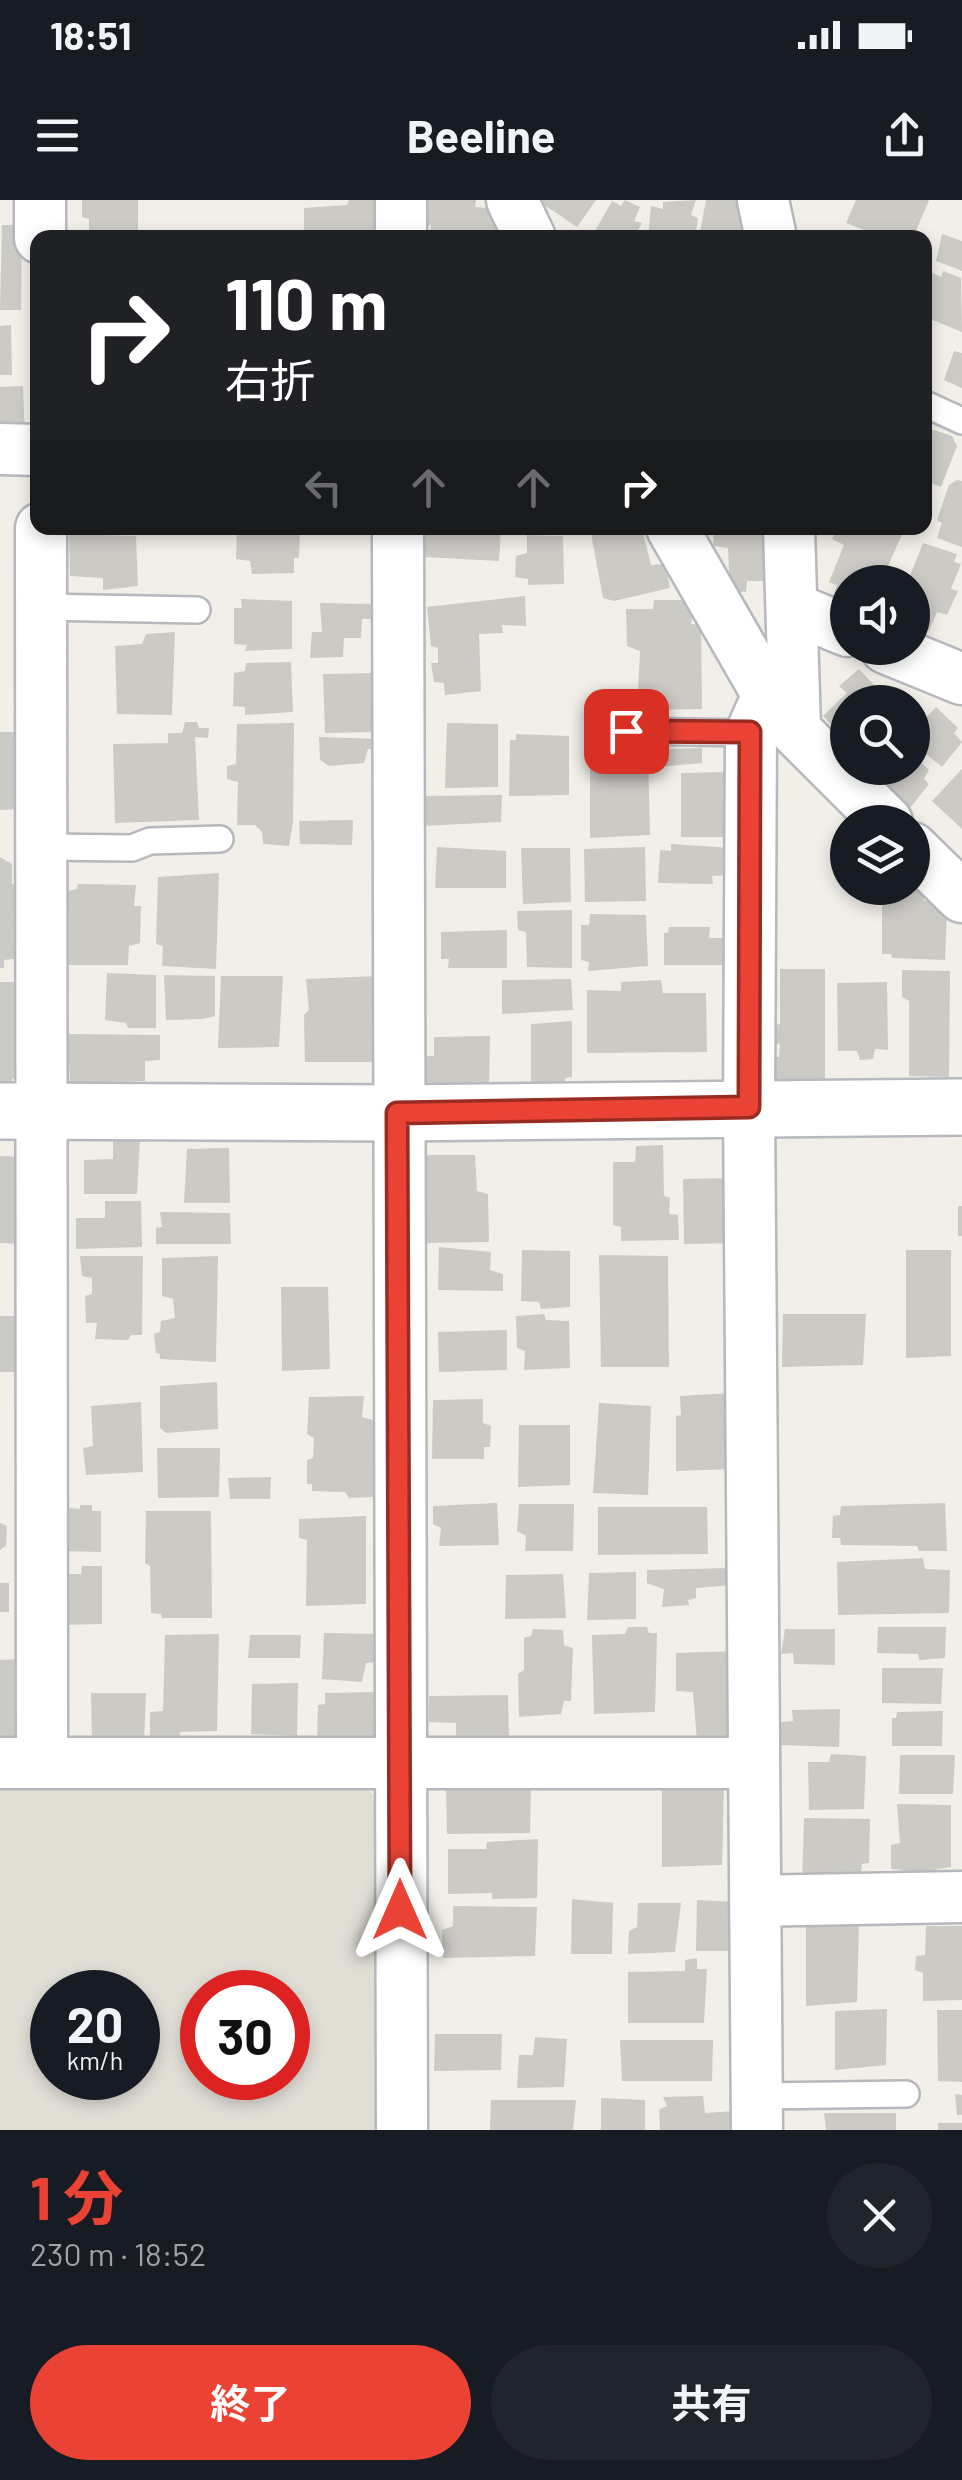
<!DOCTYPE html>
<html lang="ja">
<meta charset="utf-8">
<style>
body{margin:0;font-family:Barlow,"Noto Sans JP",sans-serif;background:#20242c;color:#f1f3f6;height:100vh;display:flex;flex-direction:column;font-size:38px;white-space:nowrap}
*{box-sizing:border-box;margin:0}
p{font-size:32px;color:#9ea1a6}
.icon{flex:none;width:55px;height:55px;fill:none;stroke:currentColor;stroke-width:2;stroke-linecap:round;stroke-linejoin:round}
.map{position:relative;height:1930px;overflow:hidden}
.drawer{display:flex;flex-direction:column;background:#171b24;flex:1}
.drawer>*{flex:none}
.hud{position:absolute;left:30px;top:30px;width:902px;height:305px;border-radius:20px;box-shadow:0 5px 15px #0003;background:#202124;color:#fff;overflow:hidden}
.buttons{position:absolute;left:830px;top:365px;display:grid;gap:20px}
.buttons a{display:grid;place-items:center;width:100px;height:100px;border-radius:50%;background:#171b24;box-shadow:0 5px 15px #0003;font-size:50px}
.speed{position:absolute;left:30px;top:1770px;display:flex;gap:20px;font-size:50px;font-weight:700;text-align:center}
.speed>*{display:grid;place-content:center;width:130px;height:130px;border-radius:50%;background:#171b24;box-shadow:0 5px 15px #0003;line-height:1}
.speed small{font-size:25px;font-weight:400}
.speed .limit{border:15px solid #d22;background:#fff;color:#111}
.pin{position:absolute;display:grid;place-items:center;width:85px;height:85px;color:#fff;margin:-42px;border-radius:20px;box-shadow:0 5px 15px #0006}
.me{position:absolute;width:110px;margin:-55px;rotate:0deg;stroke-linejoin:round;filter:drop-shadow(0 0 8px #0008)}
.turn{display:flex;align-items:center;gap:35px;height:210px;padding:0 30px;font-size:45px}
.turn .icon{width:130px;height:130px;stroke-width:2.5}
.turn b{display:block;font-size:70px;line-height:85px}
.lanes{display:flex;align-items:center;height:95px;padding:0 30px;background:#0003;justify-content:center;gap:50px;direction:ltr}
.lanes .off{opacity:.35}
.round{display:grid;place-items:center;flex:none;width:105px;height:105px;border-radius:52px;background:#20242c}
.summary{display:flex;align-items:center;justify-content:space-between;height:170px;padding:0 30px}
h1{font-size:60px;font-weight:700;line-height:75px;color:#ea4335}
.primary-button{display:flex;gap:20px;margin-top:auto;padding:20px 30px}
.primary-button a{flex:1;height:115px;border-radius:60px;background:#ea4335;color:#fff;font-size:40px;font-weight:700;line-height:115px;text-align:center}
.primary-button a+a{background:#20242c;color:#f1f3f6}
.status{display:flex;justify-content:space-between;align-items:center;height:70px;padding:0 50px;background:#171b24;direction:ltr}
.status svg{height:28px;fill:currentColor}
header{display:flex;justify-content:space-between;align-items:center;height:130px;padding:0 30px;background:#171b24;font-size:45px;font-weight:700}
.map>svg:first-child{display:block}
</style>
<div class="status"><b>18:51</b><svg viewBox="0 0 49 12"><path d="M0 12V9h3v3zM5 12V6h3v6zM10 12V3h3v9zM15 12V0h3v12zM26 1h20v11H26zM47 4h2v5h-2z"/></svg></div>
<header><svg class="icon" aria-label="menu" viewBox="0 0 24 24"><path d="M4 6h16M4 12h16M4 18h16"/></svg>Beeline<svg class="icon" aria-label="share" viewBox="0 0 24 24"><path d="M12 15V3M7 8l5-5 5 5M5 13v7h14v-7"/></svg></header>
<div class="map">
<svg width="962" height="1930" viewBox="0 0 962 1930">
<rect width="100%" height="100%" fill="#f1efe8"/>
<path fill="#e1ded6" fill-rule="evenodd" d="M 361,1583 L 375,1597 L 377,1930 L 0,1930 L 0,1585 ZM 52,1792 L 138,1792 L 138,1878 L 52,1878 ZM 202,1792 L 288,1792 L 288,1878 L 202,1878 Z"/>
<path fill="#cccac5" d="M 82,0 L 138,0 L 138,38 L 89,38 L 89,19 L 82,17 Z
M 349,0 L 377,0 L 382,38 L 304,38 L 304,8 L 347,5 Z
M 430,0 L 476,0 L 475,7 L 499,9 L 495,38 L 443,38 L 443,33 L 430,33 L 431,25 L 421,24 L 422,4 Z
M 542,0 L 596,0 L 577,27 L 541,3 Z
M 625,0 L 640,7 L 634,21 L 642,23 L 634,38 L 591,38 L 612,1 L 621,6 Z
M 696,0 L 691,15 L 698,18 L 695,38 L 648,38 L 651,6 L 663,9 L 663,2 Z
M 706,0 L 740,0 L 748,13 L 742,38 L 699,38 Z
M 856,0 L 929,0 L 913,38 L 885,38 L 846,23 Z
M 2,25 L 22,25 L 21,110 L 0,110 Z
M 942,34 L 962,41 L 962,71 L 936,61 Z
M 925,69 L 941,77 L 943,71 L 961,78 L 962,132 L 925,117 Z
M 11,125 L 12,175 L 0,175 L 0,126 Z
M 954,151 L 962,153 L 962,188 L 944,180 Z
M 23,186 L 25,237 L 0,237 L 0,187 Z
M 925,227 L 952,236 L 957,246 L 941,287 L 925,281 Z
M 957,280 L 962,281 L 962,347 L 937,338 L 942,323 L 937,320 L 949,285 Z
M 154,328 L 221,328 L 221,333 L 154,334 Z
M 237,328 L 300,328 L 299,358 L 294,358 L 294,373 L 252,374 L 250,361 L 236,359 Z
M 424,328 L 501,328 L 499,361 L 423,357 Z
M 590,328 L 642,328 L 651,365 L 665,364 L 670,388 L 614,401 L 603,398 Z
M 714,328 L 768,328 L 772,381 L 747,381 L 746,392 L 730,391 L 728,348 L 713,346 Z
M 837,328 L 893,328 L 903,332 L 881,382 L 848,382 L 848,412 L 830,405 L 837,385 L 829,382 L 844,345 L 832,339 Z
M 69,334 L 136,336 L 138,386 L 103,390 L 103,378 L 70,376 Z
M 527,335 L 563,336 L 564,384 L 528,385 L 528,379 L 515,377 L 516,356 L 527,353 Z
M 923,343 L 957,354 L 954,362 L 961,364 L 951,389 L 958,391 L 947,415 L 937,412 L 929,431 L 912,425 L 912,382 L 898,382 L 900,378 L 908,381 Z
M 525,396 L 526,426 L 502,425 L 503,433 L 479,434 L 481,491 L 445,495 L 444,483 L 434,482 L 431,463 L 438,463 L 438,448 L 431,446 L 427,407 Z
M 241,399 L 292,401 L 292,449 L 245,451 L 247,445 L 234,444 L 234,408 L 242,408 Z
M 654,400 L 695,400 L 691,424 L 701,425 L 702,509 L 637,510 L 640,451 L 627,446 L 626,409 L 653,409 Z
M 320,403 L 372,404 L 371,419 L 362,419 L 361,438 L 344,438 L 343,457 L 310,458 L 312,432 L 322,432 Z
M 175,432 L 172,515 L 117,514 L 115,446 L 142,444 L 146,434 Z
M 291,462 L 293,512 L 245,515 L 245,507 L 233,506 L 234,473 L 245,471 L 246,463 Z
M 859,469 L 886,498 L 890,494 L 901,502 L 848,502 L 848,548 L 837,539 L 838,532 L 823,516 L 847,493 L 839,486 Z
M 378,473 L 379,532 L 325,533 L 323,474 Z
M 936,507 L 958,528 L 954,533 L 962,542 L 942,567 L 912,543 L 912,533 Z
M 185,522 L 197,522 L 199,528 L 209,528 L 208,538 L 195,537 L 199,620 L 115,623 L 113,544 L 168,543 L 168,533 L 182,533 Z
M 294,523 L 293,622 L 289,646 L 263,644 L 262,632 L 255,625 L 237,625 L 238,582 L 227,579 L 227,566 L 236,564 L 237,524 Z
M 447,523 L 498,524 L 498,587 L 445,588 Z
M 0,532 L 16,532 L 14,583 L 19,586 L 18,609 L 0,610 Z
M 516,534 L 569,536 L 569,595 L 509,596 L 510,540 L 516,540 Z
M 319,537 L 380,539 L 379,550 L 368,549 L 364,563 L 329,566 L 320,560 Z
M 702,548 L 702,563 L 658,567 L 659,549 Z
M 912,554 L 929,570 L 924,579 L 929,584 L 910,608 L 878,575 L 884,568 L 912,568 Z
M 640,555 L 648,555 L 650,635 L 590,638 L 590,569 L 640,566 Z
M 962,569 L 962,629 L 932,601 Z
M 730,572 L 735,637 L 681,637 L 681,573 Z
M 502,595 L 501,622 L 423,626 L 421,596 Z
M 353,620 L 352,645 L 300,644 L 299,621 Z
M 671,644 L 731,648 L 729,675 L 712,676 L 713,684 L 658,683 L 660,650 L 671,651 Z
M 437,647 L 506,651 L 506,688 L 435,688 Z
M 645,647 L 646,701 L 585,702 L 584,649 Z
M 521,648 L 570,648 L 571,702 L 523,704 Z
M 0,657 L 12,664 L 12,684 L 22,684 L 22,758 L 4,760 L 4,768 L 0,768 Z
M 219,673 L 216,769 L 162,766 L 163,746 L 156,744 L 158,677 Z
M 78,684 L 136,685 L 134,706 L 141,706 L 140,743 L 129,746 L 128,765 L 62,765 L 63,692 L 77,689 Z
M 890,688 L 924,689 L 924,701 L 935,701 L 937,710 L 947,712 L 945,760 L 892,758 L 891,754 L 882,754 L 882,699 L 890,698 Z
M 572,710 L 572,768 L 527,767 L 526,732 L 518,730 L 517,711 Z
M 590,714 L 646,715 L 648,766 L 588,771 L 589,762 L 581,760 L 581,725 L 589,725 Z
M 669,727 L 710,727 L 709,738 L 729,738 L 728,765 L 664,765 L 664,733 L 668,733 Z
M 507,730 L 507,768 L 448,768 L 449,759 L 441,759 L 441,732 Z
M 780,769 L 825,769 L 825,890 L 768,890 L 766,857 L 779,857 L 780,844 L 771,843 L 771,826 L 780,824 Z
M 902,770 L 950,771 L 949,877 L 909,876 L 909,801 L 902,797 Z
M 107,773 L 156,775 L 156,828 L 128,828 L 126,823 L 105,820 Z
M 164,775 L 215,776 L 215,816 L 203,819 L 166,820 Z
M 221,776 L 283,776 L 279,847 L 218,848 Z
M 379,776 L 375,862 L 305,862 L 304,815 L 309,810 L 306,779 Z
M 571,779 L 573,810 L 502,814 L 502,780 Z
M 661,780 L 663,793 L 706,793 L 707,852 L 587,853 L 587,790 L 621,791 L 621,782 Z
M 0,782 L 22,782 L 24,878 L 12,879 L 12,885 L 0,885 Z
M 887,782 L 888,850 L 875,849 L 873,859 L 860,860 L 857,851 L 838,851 L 837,783 Z
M 572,821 L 572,877 L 565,878 L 565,886 L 531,886 L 531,824 Z
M 68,834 L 160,835 L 160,860 L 145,861 L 145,881 L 78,883 L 77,888 L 70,886 Z
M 490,836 L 489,888 L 425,886 L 427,856 L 434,856 L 434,837 Z
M 140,939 L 137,994 L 84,994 L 84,960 L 113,959 L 113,940 Z
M 663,945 L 664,996 L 670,998 L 669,1014 L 678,1015 L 679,1040 L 621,1041 L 621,1027 L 613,1025 L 613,962 L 635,962 L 636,946 Z
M 229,948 L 230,1003 L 184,1003 L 187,949 Z
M 427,955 L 475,955 L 477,991 L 488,994 L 489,1042 L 426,1043 Z
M 0,956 L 21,957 L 20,1044 L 0,1043 Z
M 736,978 L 737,1043 L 684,1044 L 683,979 Z
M 105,1001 L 141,1001 L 142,1047 L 76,1049 L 76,1018 L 105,1018 Z
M 958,1006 L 962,1006 L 962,1036 L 958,1036 Z
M 160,1012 L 230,1013 L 231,1044 L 156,1044 L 156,1028 L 162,1027 Z
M 439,1047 L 491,1052 L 490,1070 L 503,1074 L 503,1091 L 438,1090 Z
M 522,1050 L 570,1051 L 570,1107 L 541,1109 L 539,1102 L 521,1101 Z
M 906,1050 L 951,1050 L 951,1156 L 906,1158 Z
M 599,1055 L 668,1056 L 669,1167 L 601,1167 Z
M 80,1056 L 143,1056 L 142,1135 L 131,1135 L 128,1140 L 95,1139 L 97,1123 L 86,1123 L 85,1096 L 92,1094 L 92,1078 L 82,1076 Z
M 218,1056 L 216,1162 L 160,1159 L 160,1154 L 156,1153 L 154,1134 L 160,1132 L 161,1121 L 175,1118 L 173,1099 L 162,1096 L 162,1058 Z
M 281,1087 L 328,1087 L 330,1169 L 282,1171 Z
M 544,1114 L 546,1120 L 569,1121 L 570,1168 L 524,1170 L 525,1151 L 517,1148 L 516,1116 Z
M 783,1114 L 866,1114 L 863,1165 L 782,1167 Z
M 0,1116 L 18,1116 L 19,1172 L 0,1172 Z
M 507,1130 L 507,1170 L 439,1172 L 438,1132 Z
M 217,1182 L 218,1229 L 166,1233 L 160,1228 L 160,1186 Z
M 732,1193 L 734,1269 L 676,1271 L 676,1216 L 681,1215 L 680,1196 Z
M 364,1196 L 362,1217 L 376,1221 L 374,1297 L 349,1298 L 345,1292 L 312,1291 L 312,1284 L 307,1284 L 307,1260 L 313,1258 L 314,1238 L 307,1234 L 309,1197 Z
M 483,1199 L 483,1223 L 491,1226 L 490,1247 L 484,1247 L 484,1259 L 432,1259 L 433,1200 Z
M 141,1202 L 143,1272 L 86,1275 L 83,1248 L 93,1246 L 91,1206 Z
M 599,1203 L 651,1206 L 648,1295 L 593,1293 Z
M 519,1225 L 570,1225 L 570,1285 L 518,1287 Z
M 157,1248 L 220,1248 L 219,1297 L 158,1298 Z
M 271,1277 L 270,1299 L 230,1299 L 228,1278 Z
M 497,1303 L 499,1345 L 439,1346 L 441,1328 L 433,1324 L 433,1306 Z
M 945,1303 L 947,1351 L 919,1351 L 917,1346 L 841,1345 L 840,1338 L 832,1338 L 833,1316 L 840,1315 L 841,1306 Z
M 519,1304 L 574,1304 L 573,1351 L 525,1351 L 526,1336 L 517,1331 Z
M 80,1305 L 92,1305 L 92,1311 L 101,1311 L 101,1352 L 60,1351 L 61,1307 L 80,1309 Z
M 598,1307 L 707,1307 L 708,1354 L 598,1355 Z
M 146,1311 L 211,1311 L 212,1418 L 162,1418 L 161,1414 L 151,1413 L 150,1366 L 145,1363 Z
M 366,1316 L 366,1404 L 306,1406 L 307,1340 L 299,1338 L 299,1319 Z
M 0,1323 L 7,1326 L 6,1346 L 0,1350 Z
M 923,1358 L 925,1369 L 950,1370 L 949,1413 L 838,1415 L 837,1362 Z
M 82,1366 L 102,1366 L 102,1424 L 60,1425 L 61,1374 L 81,1374 Z
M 732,1368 L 733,1385 L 696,1388 L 696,1398 L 688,1400 L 689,1405 L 662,1407 L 664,1389 L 647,1383 L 647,1370 Z
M 636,1372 L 636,1419 L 587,1420 L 589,1373 Z
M 563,1374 L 566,1418 L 505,1419 L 506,1375 Z
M 0,1383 L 9,1383 L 9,1412 L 0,1412 Z
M 628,1427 L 647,1427 L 649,1433 L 657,1433 L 655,1512 L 594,1514 L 592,1435 L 625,1434 Z
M 878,1427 L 946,1427 L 945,1458 L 919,1460 L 918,1454 L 877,1453 Z
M 533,1429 L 563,1430 L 564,1445 L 573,1448 L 571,1501 L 564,1501 L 561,1514 L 519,1517 L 518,1474 L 524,1470 L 524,1438 L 531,1436 Z
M 785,1429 L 835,1429 L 835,1465 L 794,1464 L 793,1453 L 781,1454 Z
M 324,1433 L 385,1434 L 383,1462 L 366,1463 L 362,1482 L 322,1479 Z
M 219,1434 L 217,1531 L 180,1532 L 179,1548 L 150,1548 L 150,1512 L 163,1511 L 165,1435 Z
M 250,1435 L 301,1435 L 300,1458 L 248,1458 Z
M 737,1451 L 736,1538 L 697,1541 L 693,1492 L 676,1491 L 676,1453 Z
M 21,1459 L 23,1546 L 0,1546 L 0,1460 Z
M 882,1468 L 943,1468 L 941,1504 L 882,1503 Z
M 298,1483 L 297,1536 L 251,1534 L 252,1484 Z
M 381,1492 L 379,1547 L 317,1540 L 318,1505 L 325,1504 L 325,1493 Z
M 91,1493 L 146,1493 L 144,1543 L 92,1544 Z
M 508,1495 L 509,1540 L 456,1541 L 456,1523 L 429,1522 L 429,1496 Z
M 840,1509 L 839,1547 L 779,1545 L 780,1522 L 793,1521 L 792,1510 Z
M 943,1511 L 942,1546 L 892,1546 L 892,1518 L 896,1518 L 897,1512 Z
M 831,1554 L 866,1556 L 864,1609 L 809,1610 L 808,1562 L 829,1562 Z
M 900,1555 L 955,1555 L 953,1594 L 899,1594 Z
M 724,1585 L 722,1665 L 662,1667 L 662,1586 Z
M 446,1588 L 531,1589 L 530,1633 L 447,1634 Z
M 897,1604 L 951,1605 L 951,1667 L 933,1670 L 932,1681 L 903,1682 L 902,1670 L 891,1669 L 891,1645 L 900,1643 Z
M 804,1618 L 870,1619 L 869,1663 L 862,1664 L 860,1685 L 802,1684 Z
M 538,1639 L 537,1698 L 492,1699 L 492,1693 L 448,1694 L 448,1649 L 486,1649 L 487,1642 Z
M 572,1699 L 613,1703 L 612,1754 L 571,1754 Z
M 697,1700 L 739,1702 L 737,1751 L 696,1751 Z
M 638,1703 L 681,1703 L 675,1752 L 628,1754 L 629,1731 L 637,1727 Z
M 453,1706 L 537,1707 L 535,1756 L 443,1758 L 442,1730 L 453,1726 Z
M 835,1721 L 859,1723 L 857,1802 L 806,1806 L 806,1726 L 833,1727 Z
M 926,1726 L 962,1726 L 962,1800 L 923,1801 L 923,1773 L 915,1770 L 916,1756 L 925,1755 Z
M 697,1758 L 697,1769 L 707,1769 L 704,1823 L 628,1823 L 628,1772 L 685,1771 L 685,1760 Z
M 887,1809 L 886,1865 L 835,1870 L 835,1811 Z
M 937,1810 L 962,1810 L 962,1882 L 938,1881 Z
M 435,1834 L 502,1834 L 501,1870 L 434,1871 Z
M 535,1837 L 567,1839 L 564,1887 L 517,1888 L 519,1855 L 533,1855 Z
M 620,1840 L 713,1840 L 712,1881 L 622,1881 Z
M 955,1894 L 962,1895 L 962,1915 L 957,1915 Z
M 703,1896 L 705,1913 L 736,1911 L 736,1930 L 660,1930 L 659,1910 L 667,1906 L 663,1897 Z
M 601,1898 L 645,1900 L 645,1930 L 601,1930 Z
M 491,1900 L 576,1900 L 573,1930 L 490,1930 Z
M 824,1913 L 896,1913 L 896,1930 L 826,1930 Z
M 938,1923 L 962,1923 L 962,1930 L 938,1930 Z"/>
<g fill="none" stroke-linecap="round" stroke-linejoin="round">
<g stroke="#b5b8bc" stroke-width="30">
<path id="lane" d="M 925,204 L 962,221
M 41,407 L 197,410
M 626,531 L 751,533
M 42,647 L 132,648 L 150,641 L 220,639
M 757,1896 L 906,1894"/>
</g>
<g stroke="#b5b8bc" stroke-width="55">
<path id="street" d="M 40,0 L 40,38
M 512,0 L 530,38
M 763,0 L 771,38
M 401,38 L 401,0
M 0,249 L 38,250
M 41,328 L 42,1563
M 398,328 L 402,1930
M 672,328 L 768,495 L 795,530 L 887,622
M 789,328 L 795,530
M 794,409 L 848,431
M 886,448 L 962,479
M 912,648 L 962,697
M 0,1563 L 754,1563
M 755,1701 L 962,1697
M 757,1930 L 749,907 L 751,533 L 768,495"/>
</g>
<g stroke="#b6babf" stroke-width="60">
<path id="secondary" d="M 0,911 L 397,913 L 962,907"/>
</g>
<use href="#lane" stroke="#fff" stroke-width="25"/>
<use href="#street" stroke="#fff" stroke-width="50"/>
<use href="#secondary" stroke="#fff" stroke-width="55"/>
</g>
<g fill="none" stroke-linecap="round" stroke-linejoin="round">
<g stroke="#982c22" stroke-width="25">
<path id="route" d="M 400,1710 L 397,913 L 749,907 L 750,532 L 626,531"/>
</g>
<use href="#route" stroke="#ea4335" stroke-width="18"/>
</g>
</svg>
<div class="buttons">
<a><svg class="icon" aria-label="sound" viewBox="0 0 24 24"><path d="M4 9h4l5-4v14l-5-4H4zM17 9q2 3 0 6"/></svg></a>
<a><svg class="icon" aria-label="search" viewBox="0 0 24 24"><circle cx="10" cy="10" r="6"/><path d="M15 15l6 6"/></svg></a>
<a><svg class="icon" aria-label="layers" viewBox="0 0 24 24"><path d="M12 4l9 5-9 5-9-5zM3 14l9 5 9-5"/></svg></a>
</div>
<div class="speed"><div>20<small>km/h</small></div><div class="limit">30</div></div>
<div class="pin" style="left:626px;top:531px;background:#d93025"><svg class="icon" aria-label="arrive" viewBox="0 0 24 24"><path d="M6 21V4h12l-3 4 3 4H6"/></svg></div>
<svg class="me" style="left:400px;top:1710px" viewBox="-20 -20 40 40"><path d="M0-17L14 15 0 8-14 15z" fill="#ea4335" stroke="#fff" stroke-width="4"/></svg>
<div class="hud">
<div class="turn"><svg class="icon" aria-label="right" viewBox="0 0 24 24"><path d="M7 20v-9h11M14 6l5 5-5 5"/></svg><div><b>110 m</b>右折</div></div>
<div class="lanes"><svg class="icon off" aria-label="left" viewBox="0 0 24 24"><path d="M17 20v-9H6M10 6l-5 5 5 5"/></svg><svg class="icon off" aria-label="ahead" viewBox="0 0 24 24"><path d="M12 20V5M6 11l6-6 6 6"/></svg><svg class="icon off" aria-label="ahead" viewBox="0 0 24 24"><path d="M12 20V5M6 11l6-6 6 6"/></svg><svg class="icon" aria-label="right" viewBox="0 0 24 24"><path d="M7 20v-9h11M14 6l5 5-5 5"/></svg></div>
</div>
</div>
<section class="drawer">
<div class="summary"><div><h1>1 分</h1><p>230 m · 18:52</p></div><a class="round"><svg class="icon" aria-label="close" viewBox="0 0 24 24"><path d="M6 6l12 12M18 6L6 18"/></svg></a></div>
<div class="primary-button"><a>終了</a><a>共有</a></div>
</section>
